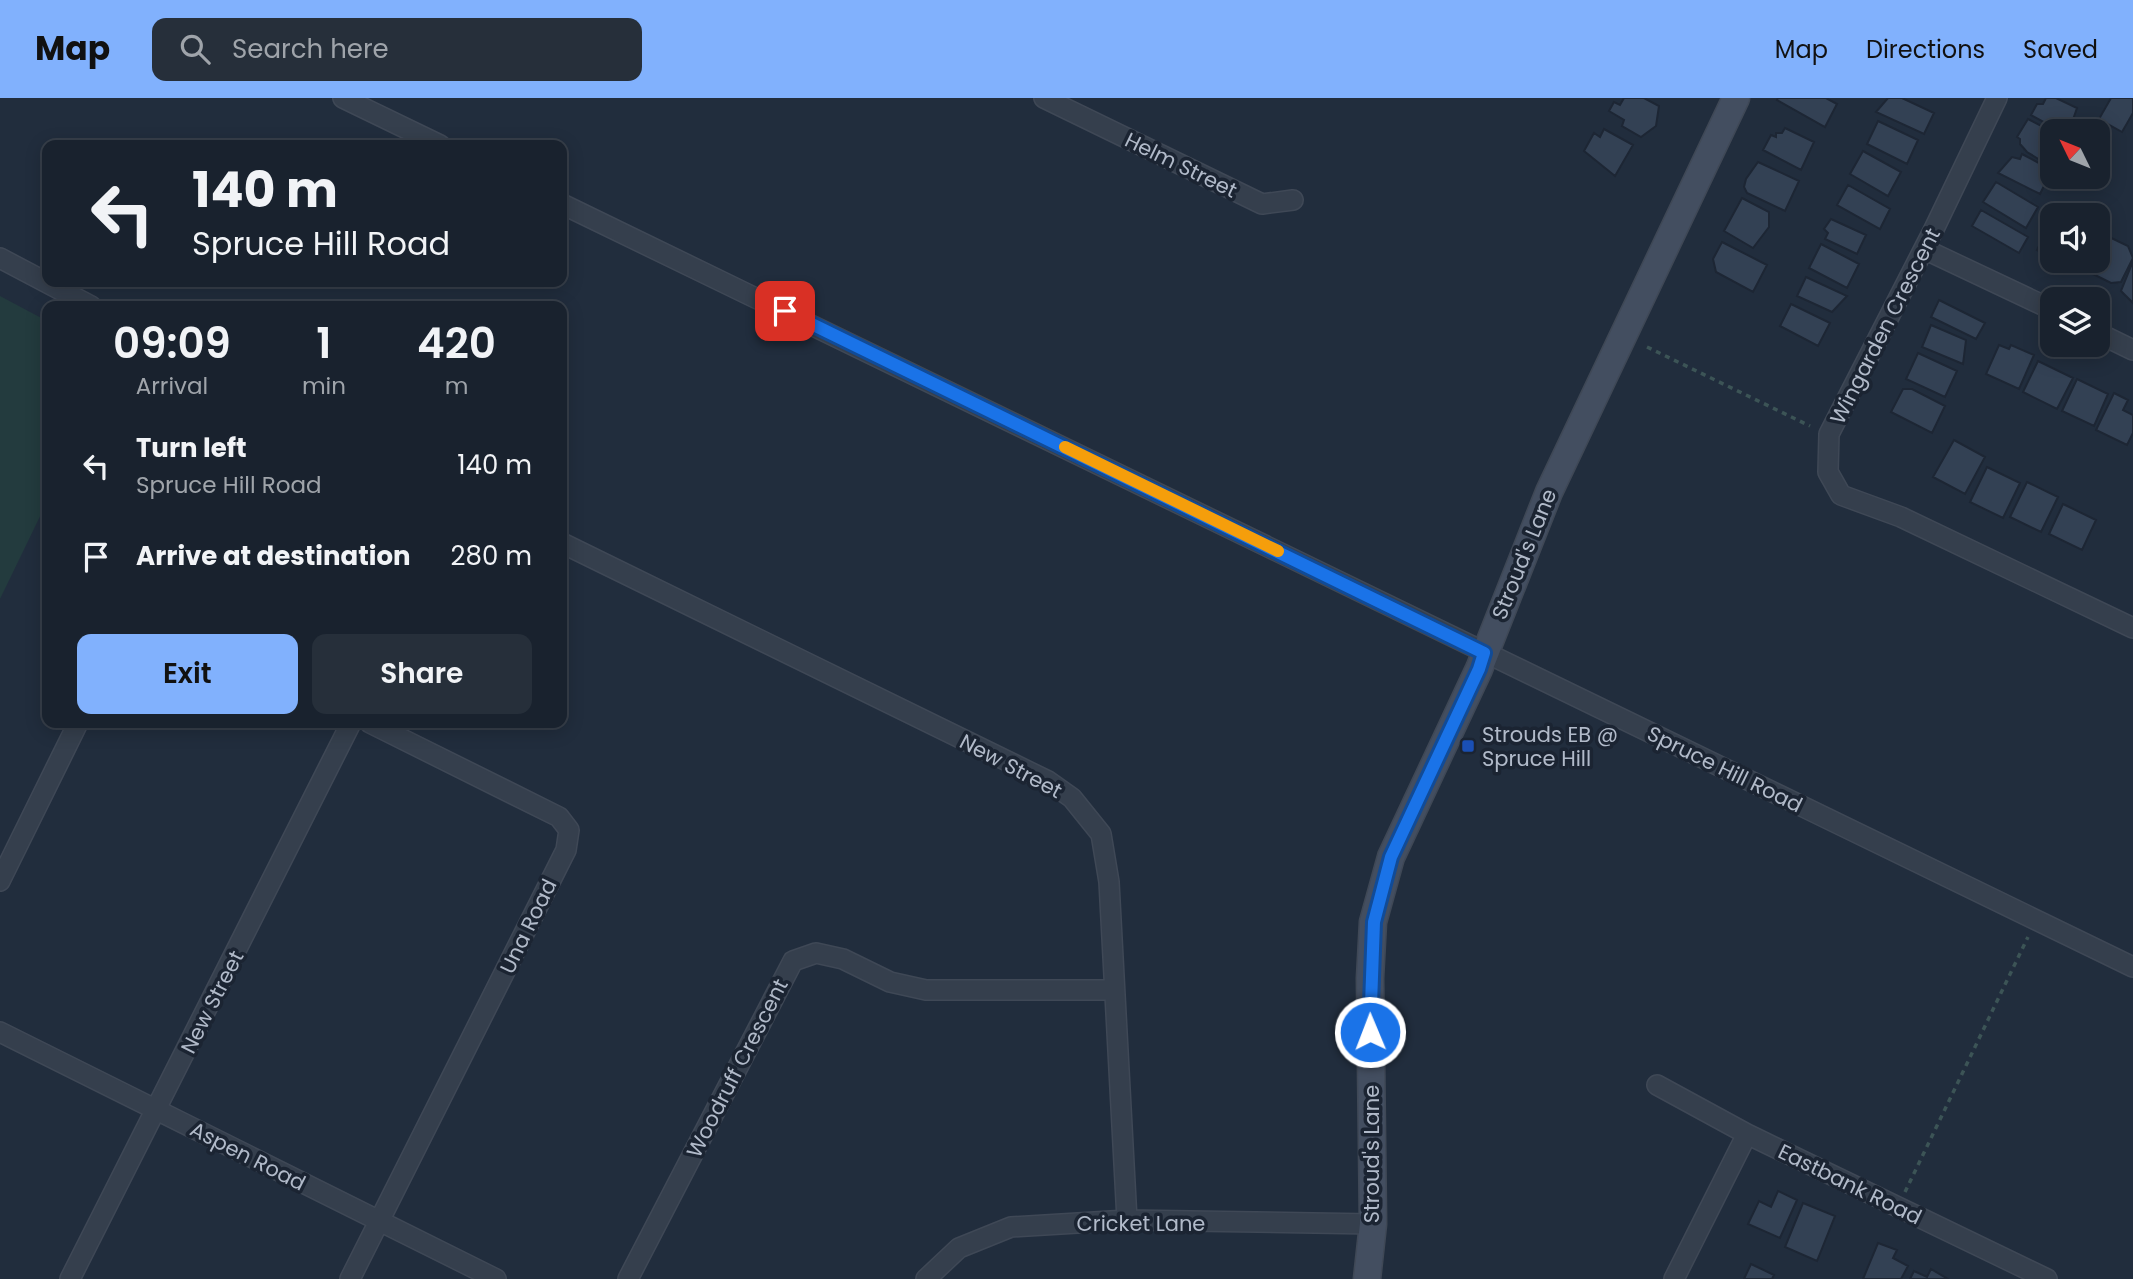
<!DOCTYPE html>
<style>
body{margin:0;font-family:Poppins,sans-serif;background:#262f3a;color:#f1f3f6;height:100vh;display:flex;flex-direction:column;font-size:26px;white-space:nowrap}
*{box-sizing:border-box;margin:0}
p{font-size:23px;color:#9fa4aa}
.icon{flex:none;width:38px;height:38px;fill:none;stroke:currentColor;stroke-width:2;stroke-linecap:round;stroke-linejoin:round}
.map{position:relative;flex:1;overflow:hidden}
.panel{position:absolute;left:42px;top:203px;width:525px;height:427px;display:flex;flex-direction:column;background:#19222e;border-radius:14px;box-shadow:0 4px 18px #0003,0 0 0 2px #373f4a}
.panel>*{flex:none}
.banner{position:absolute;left:42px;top:42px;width:525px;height:147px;border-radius:14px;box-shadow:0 4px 18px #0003,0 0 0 2px #373f4a;background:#19222e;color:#f1f3f6;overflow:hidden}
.needle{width:46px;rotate:313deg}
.buttons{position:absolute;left:2040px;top:21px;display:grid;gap:14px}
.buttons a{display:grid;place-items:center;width:70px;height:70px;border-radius:14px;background:#19222e;box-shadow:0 4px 18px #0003,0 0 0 2px #373f4a;font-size:35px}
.pin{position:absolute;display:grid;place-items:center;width:60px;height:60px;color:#fff;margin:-30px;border-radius:14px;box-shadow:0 4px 10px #0006}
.me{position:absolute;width:77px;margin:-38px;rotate:359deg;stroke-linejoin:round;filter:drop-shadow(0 0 5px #0008)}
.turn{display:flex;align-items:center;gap:24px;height:147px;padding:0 35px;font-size:32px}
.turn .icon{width:91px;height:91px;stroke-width:2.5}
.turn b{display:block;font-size:49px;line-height:60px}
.eta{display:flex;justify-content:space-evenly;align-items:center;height:119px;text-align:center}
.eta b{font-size:42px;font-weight:600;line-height:49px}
.cta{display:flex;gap:14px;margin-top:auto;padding:14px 35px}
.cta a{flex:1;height:80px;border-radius:14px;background:#81b1fd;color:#111;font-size:28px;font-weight:600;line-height:80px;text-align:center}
.cta a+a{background:#262f3a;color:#f1f3f6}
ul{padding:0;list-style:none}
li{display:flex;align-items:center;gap:21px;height:91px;padding:0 35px}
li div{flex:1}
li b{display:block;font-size:26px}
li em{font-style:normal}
header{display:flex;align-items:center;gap:42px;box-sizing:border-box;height:98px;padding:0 35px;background:#81b1fd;color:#111}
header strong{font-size:33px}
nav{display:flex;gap:38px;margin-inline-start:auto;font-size:24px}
.search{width:490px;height:63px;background:#262f3a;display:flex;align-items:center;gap:18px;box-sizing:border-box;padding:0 24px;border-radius:14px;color:#9fa4aa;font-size:26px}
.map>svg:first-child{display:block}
</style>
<header>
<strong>Map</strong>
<div class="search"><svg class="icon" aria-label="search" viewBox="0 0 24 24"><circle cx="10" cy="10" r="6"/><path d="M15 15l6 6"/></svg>Search here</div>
<nav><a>Map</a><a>Directions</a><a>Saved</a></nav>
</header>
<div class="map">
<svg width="2133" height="1181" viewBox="0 0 2133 1181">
<rect width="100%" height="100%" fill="#212d3d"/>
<path fill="#233b3e" d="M 0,198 L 47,223 L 47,404 L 0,501 Z"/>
<path fill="#334154" stroke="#1d2634" stroke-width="2" d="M 1624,0 L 1644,0 L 1659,8 L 1656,28 L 1641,39 L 1622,28 L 1624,22 L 1609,13 L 1614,4 L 1620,7 Z
M 1778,0 L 1826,0 L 1837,6 L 1825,29 L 1777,2 Z
M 1888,0 L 1902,0 L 1934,15 L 1924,36 L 1876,14 Z
M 2046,0 L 2056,0 L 2077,10 L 2069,33 L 2060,33 L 2031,17 L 2037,6 L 2043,6 Z
M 2111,0 L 2133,0 L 2133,15 L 2122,34 L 2099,21 Z
M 2028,21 L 2053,34 L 2053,65 L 2045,65 L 2027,54 L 2020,46 L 2020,41 L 2017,39 Z
M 1878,23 L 1918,42 L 1907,66 L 1867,46 Z
M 1785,30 L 1814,44 L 1801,72 L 1763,52 L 1771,37 L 1776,39 L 1776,35 L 1782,35 Z
M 1604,31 L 1633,47 L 1615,78 L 1584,53 L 1594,35 L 1600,39 Z
M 1863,53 L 1901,74 L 1888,98 L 1850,76 Z
M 2022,56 L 2052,72 L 2040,96 L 1998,75 L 2012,59 L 2020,61 Z
M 1758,64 L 1799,83 L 1785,113 L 1747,95 L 1744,89 L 1746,81 Z
M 1996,84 L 2038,109 L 2026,130 L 1983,104 Z
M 1848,87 L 1890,111 L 1880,131 L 1837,107 Z
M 1742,100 L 1769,114 L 1769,129 L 1753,150 L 1724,133 Z
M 1981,112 L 2028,139 L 2019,155 L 1972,128 Z
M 2053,119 L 2053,160 L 2037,152 Z
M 1831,121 L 1866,137 L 1857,156 L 1825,141 L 1828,135 L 1824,131 Z
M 2103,136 L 2128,148 L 2133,160 L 2121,184 L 2111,185 L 2085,172 L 2090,163 L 2098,163 L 2098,146 Z
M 1722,144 L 1767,167 L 1753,194 L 1716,174 L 1713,161 Z
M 1821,146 L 1859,166 L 1847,190 L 1809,170 Z
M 2133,163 L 2133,205 L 2121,193 Z
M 1806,179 L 1847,198 L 1832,214 L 1797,198 Z
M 1939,202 L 1985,225 L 1976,241 L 1931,219 Z
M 1791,206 L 1830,225 L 1818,248 L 1780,228 Z
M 1931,227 L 1966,242 L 1963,266 L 1922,249 Z
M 1999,247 L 2009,251 L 2011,247 L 2034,257 L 2019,291 L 1986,276 Z
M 1918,255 L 1957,273 L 1945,299 L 1906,281 Z
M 2038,263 L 2073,280 L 2057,311 L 2023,294 Z
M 2077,281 L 2108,296 L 2094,328 L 2062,313 Z
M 1903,291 L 1912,291 L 1945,308 L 1932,335 L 1891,314 Z
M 2114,295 L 2128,302 L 2123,312 L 2133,317 L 2133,335 L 2127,347 L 2096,332 Z
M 1954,342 L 1985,359 L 1965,396 L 1933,379 Z
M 1987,369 L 2020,385 L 2003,420 L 1970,404 Z
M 2027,384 L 2058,399 L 2041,434 L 2010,419 Z
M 2063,406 L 2096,422 L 2082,452 L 2049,436 Z
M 1778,1093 L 1797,1102 L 1780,1140 L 1748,1126 L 1759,1103 L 1771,1109 Z
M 1803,1105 L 1835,1118 L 1817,1163 L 1785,1149 Z
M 1878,1145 L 1897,1152 L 1893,1160 L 1908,1168 L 1901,1181 L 1863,1181 Z
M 1751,1166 L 1774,1177 L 1772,1181 L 1744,1181 Z
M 1931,1171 L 1948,1181 L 1910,1181 L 1914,1173 L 1927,1179 Z"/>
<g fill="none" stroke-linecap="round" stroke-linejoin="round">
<g stroke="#3f4856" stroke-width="22">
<path id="street" d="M 343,0 L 440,47
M 1044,0 L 1262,106 L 1293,102
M 1997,0 L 1934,131 L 1829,336 L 1828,374 L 1841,397 L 1901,419 L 2133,530
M 562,106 L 2133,869
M 1924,151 L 2053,212
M 0,160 L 91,208
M 2098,235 L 2133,252
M 562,445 L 1048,683 L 1072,700 L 1101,736 L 1109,784 L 1127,1122
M 0,783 L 78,625
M 0,934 L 496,1181
M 1657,987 L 1747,1036 L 2047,1181
M 70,1181 L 351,625
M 350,1181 L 566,752 L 569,732 L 559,719 L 370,625
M 628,1181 L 793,863 L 816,855 L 843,861 L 890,884 L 926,892 L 1112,892
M 926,1181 L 959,1150 L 1011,1129 L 1127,1122 L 1373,1126
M 1674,1181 L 1747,1036"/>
</g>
<g stroke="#3f4856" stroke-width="29">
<path id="secondary" d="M 1367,1181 L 1373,1126 L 1370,880 L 1373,824 L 1391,759 L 1479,571 L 1549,394 L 1736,0"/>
</g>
<path stroke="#3c5456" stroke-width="3.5" stroke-dasharray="5 5" stroke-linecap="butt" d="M 1647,249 L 1810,328
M 1905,1094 L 2028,839"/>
<use href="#street" stroke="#353f4d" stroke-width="19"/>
<use href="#secondary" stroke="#434e60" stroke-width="26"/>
</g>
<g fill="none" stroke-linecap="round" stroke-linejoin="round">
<g stroke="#114b97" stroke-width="18">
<path id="route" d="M 785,213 L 1484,555 L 1479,571 L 1391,759 L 1374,824 L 1370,934"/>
</g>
<use href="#route" stroke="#1a73e8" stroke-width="12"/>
<path stroke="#f59e0b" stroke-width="12" d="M 1065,349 L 1278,453"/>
</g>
<rect fill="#1a4fb4" stroke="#1b2432" stroke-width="2.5" x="1461" y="641" width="14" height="14" rx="3.5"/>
<g text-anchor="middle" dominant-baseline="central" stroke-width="7" stroke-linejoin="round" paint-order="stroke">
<g font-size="21" fill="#b1bac9" stroke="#1b2432">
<text transform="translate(1181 67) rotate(26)">Helm Street</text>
<text transform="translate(1885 228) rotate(-63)">Wingarden Crescent</text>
<text transform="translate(1524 456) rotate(-68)">Stroud's Lane</text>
<text transform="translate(1011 668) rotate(28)">New Street</text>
<text transform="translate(1725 671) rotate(26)">Spruce Hill Road</text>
<text transform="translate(528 828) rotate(-64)">Una Road</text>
<text transform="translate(212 904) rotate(-63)">New Street</text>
<text transform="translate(737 970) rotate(-63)">Woodruff Crescent</text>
<text transform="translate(1371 1056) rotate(-90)">Stroud's Lane</text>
<text transform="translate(248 1058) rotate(27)">Aspen Road</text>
<text transform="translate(1850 1086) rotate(26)">Eastbank Road</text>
<text x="1141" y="1125">Cricket Lane</text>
</g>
<g font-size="21" fill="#b1bac9" stroke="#1b2432" text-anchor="start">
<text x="1482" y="636">Strouds EB @<tspan x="1482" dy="24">Spruce Hill</tspan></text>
</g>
</g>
</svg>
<div class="buttons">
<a><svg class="needle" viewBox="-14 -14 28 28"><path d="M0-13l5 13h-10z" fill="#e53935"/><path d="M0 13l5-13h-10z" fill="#9fa4aa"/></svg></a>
<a><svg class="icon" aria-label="sound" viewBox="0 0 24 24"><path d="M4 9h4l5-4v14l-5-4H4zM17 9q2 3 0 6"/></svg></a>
<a><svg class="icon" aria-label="layers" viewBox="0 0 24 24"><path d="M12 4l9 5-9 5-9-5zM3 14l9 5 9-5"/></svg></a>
</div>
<div class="pin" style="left:785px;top:213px;background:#d93025"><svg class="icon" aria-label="arrive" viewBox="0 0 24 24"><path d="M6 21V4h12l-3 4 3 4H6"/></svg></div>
<svg class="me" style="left:1370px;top:934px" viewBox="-20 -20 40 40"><circle r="17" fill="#1a73e8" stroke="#fff" stroke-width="3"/><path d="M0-11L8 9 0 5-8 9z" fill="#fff"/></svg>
<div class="banner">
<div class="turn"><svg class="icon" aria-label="left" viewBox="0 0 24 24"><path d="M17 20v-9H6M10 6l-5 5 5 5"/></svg><div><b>140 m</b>Spruce Hill Road</div></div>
</div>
<section class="panel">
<div class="eta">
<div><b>09:09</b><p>Arrival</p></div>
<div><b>1</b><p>min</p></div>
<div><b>420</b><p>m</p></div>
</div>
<ul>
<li><svg class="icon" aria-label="left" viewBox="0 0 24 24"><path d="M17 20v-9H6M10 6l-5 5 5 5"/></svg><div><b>Turn left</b><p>Spruce Hill Road</p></div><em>140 m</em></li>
<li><svg class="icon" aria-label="arrive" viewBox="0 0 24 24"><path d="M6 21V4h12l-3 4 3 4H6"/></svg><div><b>Arrive at destination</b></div><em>280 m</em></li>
</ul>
<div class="cta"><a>Exit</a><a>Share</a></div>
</section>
</div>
